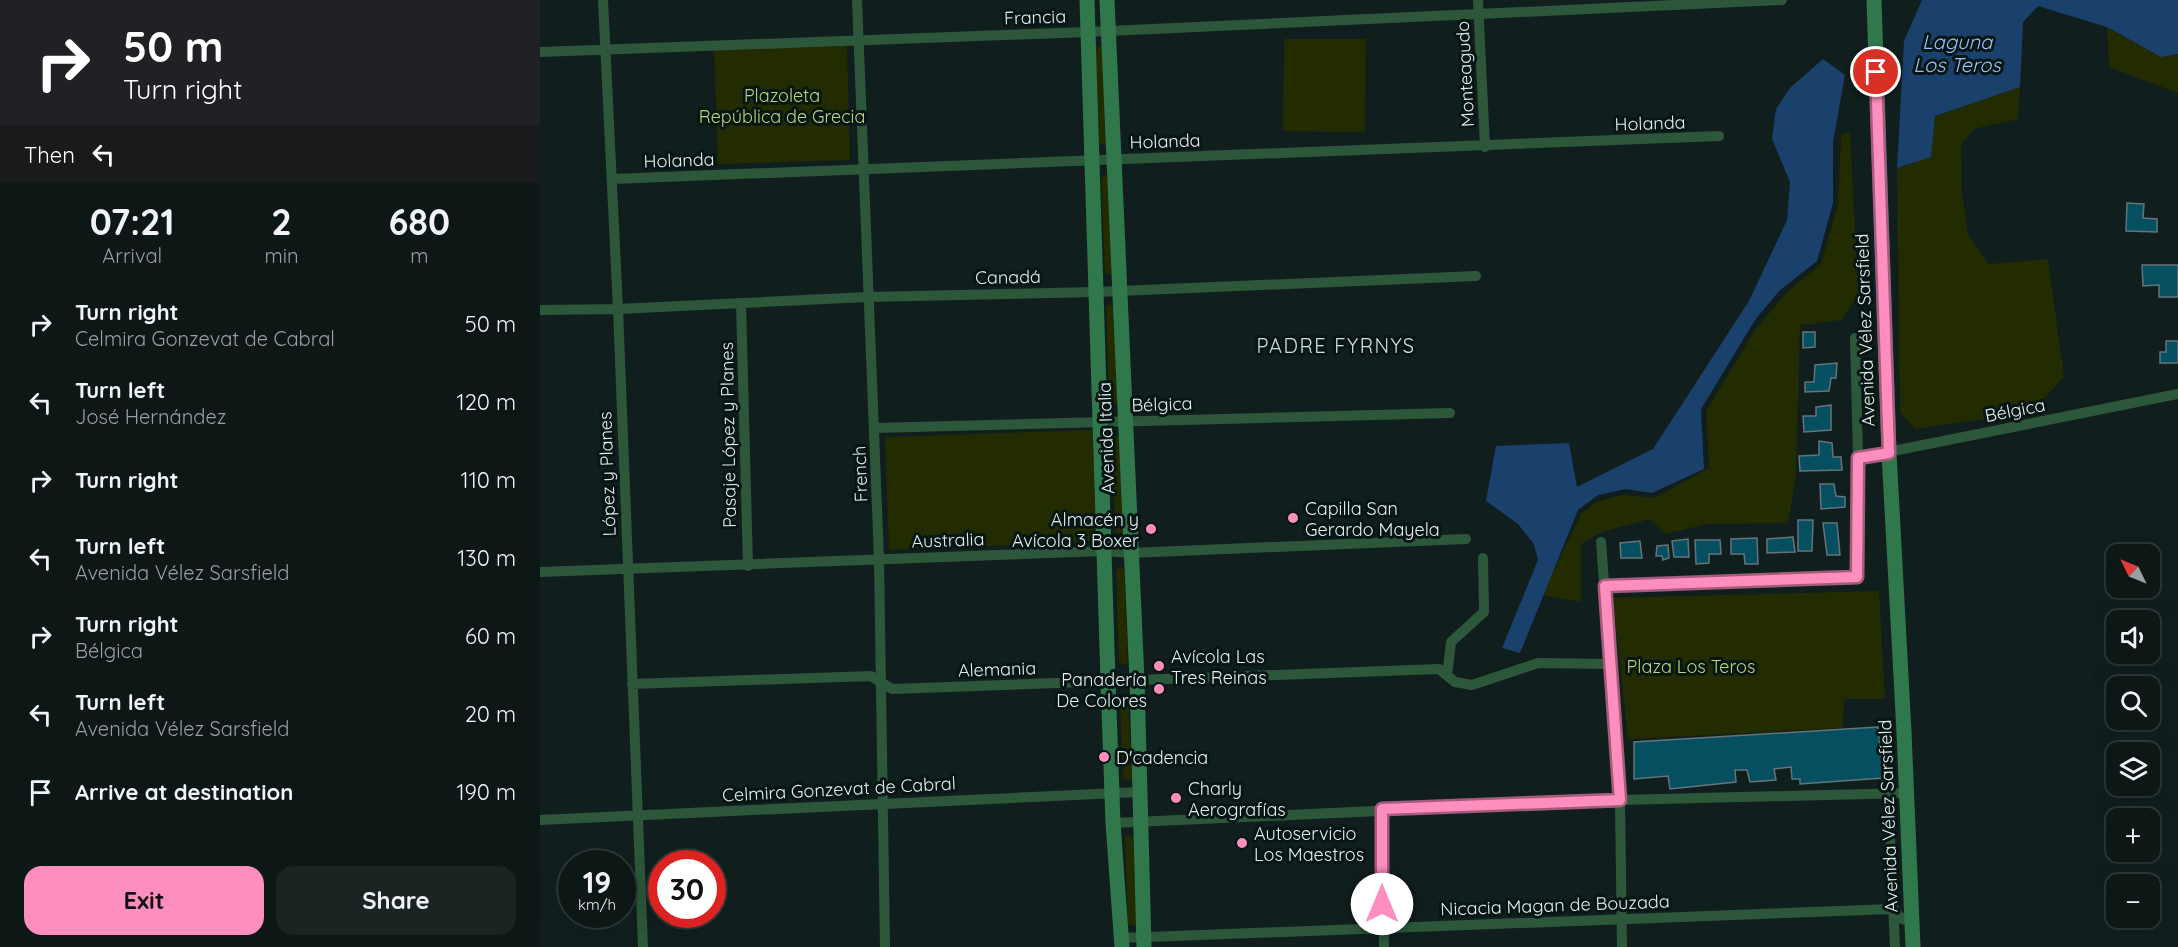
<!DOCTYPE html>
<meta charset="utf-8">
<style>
body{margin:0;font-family:Quicksand,sans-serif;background:#1a2423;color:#f1f3f6;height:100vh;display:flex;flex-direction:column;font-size:22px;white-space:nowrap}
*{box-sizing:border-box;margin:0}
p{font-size:20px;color:#9a9fa1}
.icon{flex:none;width:33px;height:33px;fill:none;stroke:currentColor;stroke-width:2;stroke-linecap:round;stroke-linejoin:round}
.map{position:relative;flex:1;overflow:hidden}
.drawer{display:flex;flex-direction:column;background:#0c1716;width:540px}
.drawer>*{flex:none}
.banner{background:#202124;color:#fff;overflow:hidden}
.needle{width:39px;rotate:313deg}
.controls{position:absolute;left:1566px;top:544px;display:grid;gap:12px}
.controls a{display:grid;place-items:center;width:54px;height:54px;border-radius:12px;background:#0c1716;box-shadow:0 6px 24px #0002,0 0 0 2px #2c3635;font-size:30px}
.speed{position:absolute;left:18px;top:850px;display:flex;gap:12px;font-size:30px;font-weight:700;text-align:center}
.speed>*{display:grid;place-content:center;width:78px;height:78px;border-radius:50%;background:#0c1716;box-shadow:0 6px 24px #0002,0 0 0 2px #2c3635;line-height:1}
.speed small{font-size:15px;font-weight:400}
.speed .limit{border:9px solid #d22;background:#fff;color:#111}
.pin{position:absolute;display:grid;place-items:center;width:51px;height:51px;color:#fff;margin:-26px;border:3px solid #fff;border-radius:50%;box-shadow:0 2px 6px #0007}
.me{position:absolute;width:66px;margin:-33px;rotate:0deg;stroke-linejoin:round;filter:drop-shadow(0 0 4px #0008)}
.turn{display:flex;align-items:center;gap:21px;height:126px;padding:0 24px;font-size:27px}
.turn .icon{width:78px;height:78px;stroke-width:2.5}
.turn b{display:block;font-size:42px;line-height:51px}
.then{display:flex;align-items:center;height:57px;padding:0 24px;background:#0003;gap:12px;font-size:22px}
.eta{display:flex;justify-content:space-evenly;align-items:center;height:102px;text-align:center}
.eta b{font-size:36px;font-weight:700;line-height:42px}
.cta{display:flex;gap:12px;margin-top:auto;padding:12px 24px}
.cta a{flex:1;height:69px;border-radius:18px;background:#fe8ebd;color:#111;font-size:24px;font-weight:700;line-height:69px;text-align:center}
.cta a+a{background:#1a2423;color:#f1f3f6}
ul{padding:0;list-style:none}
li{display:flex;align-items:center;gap:18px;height:78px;padding:0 24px}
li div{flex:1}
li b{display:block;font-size:22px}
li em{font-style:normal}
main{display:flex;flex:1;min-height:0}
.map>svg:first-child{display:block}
</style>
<main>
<section class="drawer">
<div class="banner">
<div class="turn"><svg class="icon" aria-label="right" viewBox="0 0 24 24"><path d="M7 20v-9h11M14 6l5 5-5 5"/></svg><div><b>50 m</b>Turn right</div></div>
<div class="then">Then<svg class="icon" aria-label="left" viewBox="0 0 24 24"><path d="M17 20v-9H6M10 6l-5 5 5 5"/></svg></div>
</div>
<div class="eta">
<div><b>07:21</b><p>Arrival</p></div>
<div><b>2</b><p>min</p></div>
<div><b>680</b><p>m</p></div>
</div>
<ul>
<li><svg class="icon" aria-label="right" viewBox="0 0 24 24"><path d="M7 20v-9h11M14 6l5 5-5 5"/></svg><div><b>Turn right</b><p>Celmira Gonzevat de Cabral</p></div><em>50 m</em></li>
<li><svg class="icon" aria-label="left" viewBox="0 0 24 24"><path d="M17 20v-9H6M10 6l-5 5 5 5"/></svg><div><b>Turn left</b><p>José Hernández</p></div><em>120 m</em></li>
<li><svg class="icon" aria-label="right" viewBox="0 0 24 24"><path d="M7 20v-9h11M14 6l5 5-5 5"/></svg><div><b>Turn right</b></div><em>110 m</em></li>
<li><svg class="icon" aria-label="left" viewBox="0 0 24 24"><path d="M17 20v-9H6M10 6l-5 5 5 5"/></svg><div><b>Turn left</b><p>Avenida Vélez Sarsfield</p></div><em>130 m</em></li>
<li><svg class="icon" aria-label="right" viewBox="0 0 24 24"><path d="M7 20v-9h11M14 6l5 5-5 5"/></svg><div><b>Turn right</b><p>Bélgica</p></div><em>60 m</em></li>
<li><svg class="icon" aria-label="left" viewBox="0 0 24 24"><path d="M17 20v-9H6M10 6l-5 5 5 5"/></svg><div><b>Turn left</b><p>Avenida Vélez Sarsfield</p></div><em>20 m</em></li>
<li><svg class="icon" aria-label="arrive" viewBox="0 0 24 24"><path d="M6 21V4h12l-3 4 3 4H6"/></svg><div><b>Arrive at destination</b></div><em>190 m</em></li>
</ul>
<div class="cta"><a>Exit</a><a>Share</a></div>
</section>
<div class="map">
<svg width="1638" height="947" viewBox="0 0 1638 947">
<rect width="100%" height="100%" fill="#101f1e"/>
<path fill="#232c00" d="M 1567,27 L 1621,57 L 1638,54 L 1638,93 L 1569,67 Z
M 744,39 L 826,39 L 825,132 L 743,131 Z
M 307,46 L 310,160 L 178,164 L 174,50 Z
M 561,46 L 564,48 L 567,145 L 559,144 L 556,48 Z
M 1480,87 L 1478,119 L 1434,129 L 1421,145 L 1422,193 L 1428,235 L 1449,264 L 1508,259 L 1524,377 L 1492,412 L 1375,429 L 1360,412 L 1357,168 L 1391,157 L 1395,116 Z
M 1310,133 L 1318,295 L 1301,320 L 1260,325 L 1256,475 L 1248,523 L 1168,524 L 1125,534 L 1110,519 L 1062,532 L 1041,544 L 1041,602 L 1002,595 L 1041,514 L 1056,502 L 1082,495 L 1115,498 L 1169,468 L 1166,411 L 1215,330 L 1246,293 L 1281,264 L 1298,205 L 1301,134 Z
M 567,175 L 569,177 L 572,275 L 565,273 L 561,177 Z
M 571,304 L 573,306 L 578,402 L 576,405 L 569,404 L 566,307 Z
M 553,430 L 556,541 L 349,550 L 345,437 Z
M 577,436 L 580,438 L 584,531 L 583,534 L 575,532 L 572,438 Z
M 581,567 L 584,569 L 588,662 L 586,665 L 579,663 L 576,569 Z
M 1339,591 L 1345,699 L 1304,699 L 1303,728 L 1088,739 L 1073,598 Z
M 585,696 L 588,698 L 592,777 L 590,780 L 583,779 L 580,698 Z
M 587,835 L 593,837 L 597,923 L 595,926 L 588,924 L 585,837 Z"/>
<path fill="#1a406c" d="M 1382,0 L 1638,0 L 1638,54 L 1621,57 L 1567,27 L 1498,6 L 1483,22 L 1480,87 L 1395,116 L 1391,157 L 1357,168 L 1364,41 Z
M 1283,59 L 1305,75 L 1293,142 L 1293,203 L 1277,261 L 1239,291 L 1215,320 L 1161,409 L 1164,469 L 1112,493 L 1086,489 L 1058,495 L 1038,510 L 980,653 L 962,648 L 998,560 L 994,544 L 978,524 L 946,501 L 956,446 L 1029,443 L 1037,487 L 1113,449 L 1209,301 L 1247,220 L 1250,182 L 1232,139 L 1236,109 L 1250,88 Z"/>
<path fill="#064f61" stroke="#64747a" stroke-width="1.5" d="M 1587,203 L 1604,204 L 1603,218 L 1617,219 L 1617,232 L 1586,231 Z
M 1602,265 L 1638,265 L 1638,297 L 1619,297 L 1619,285 L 1603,286 Z
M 1263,332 L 1275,332 L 1275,347 L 1263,348 Z
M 1626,341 L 1638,341 L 1638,363 L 1620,363 L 1620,352 L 1626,352 Z
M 1297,363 L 1296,378 L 1291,378 L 1289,391 L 1265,392 L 1265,382 L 1274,382 L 1275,365 Z
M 1291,405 L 1291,430 L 1264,432 L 1263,416 L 1276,416 L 1276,407 Z
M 1279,441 L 1292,443 L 1293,457 L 1301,457 L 1302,470 L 1260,471 L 1259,456 L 1279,455 Z
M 1280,484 L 1294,484 L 1296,496 L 1305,497 L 1305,507 L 1281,509 Z
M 1258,520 L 1273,520 L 1272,551 L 1258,551 Z
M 1283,523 L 1297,523 L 1300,555 L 1287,555 Z
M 1253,537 L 1255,552 L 1227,553 L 1227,539 Z
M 1217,538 L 1218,564 L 1205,564 L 1204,554 L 1191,554 L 1191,539 Z
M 1148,539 L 1149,557 L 1134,557 L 1132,541 Z
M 1155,540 L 1180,540 L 1181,554 L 1169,554 L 1169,563 L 1156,564 Z
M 1100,541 L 1102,558 L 1081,558 L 1080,543 Z
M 1128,545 L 1129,558 L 1123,560 L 1122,556 L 1116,556 L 1117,546 Z
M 1338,727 L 1343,778 L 1260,784 L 1260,779 L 1252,779 L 1251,767 L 1234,769 L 1236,780 L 1210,782 L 1207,770 L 1195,770 L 1196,782 L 1130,789 L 1128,776 L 1094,779 L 1094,742 Z"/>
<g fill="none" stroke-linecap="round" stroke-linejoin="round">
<path stroke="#2d573b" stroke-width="10" d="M 63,0 L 78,309 L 103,947
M 317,0 L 339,559 L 345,947
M 938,0 L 945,147
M 0,52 L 548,32 L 1242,0
M 72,179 L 1179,136
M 201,303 L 208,566
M 0,310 L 78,309 L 327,297 L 556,292 L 936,276
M 335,428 L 910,413
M 1318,458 L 1638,394
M 1061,542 L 1080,800 L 1082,947
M 0,572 L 563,551 L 591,553 L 926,539
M 1065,586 L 1317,577 L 1318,458 L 1315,338
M 907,676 L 911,642 L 944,612 L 943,558
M 92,684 L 331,676 L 352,689 L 899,669 L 915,682 L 932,685 L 998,663 L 1069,664
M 1348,794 L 1355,947
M 842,809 L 844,947
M 0,820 L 599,792
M 573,823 L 1080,800 L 1367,793
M 582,938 L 1353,909 L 1362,919 L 1372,922"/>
<path stroke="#30784c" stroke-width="15" d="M 547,0 L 568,681 L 573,823 L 582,947
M 567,0 L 597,680 L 604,947
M 1334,0 L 1349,453 L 1364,732 L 1373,947"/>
</g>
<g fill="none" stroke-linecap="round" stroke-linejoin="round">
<g stroke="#a55c7b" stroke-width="15">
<path id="route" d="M 842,904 L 842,809 L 1080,800 L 1065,586 L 1317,577 L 1318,458 L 1349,453 L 1336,72"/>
</g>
<use href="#route" stroke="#fe8ebd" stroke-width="10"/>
</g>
<g fill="#fe8ebd" stroke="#071615" stroke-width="2">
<circle cx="753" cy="518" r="6"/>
<circle cx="611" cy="529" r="6"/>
<circle cx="619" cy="666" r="6"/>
<circle cx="619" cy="689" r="6"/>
<circle cx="564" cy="757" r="6"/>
<circle cx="636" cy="798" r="6"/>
<circle cx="702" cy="843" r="6"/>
</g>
<g text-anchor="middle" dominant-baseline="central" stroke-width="6" stroke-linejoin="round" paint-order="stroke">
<g font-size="18" fill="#e4eeed" stroke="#071615">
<text transform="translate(495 17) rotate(-2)">Francia</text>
<text transform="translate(925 74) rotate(-93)">Monteagudo</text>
<text transform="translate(1110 123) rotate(-2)">Holanda</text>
<text transform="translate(625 141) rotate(-2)">Holanda</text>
<text transform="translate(139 160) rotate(-2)">Holanda</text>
<text transform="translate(468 277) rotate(-1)">Canadá</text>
<text transform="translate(1325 330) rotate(-92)">Avenida Vélez Sarsfield</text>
<text transform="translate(622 404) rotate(-2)">Bélgica</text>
<text transform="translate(1475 410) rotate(-11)">Bélgica</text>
<text transform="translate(188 435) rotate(-91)">Pasaje López y Planes</text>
<text transform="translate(566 438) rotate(-92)">Avenida Italia</text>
<text transform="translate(67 474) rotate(-92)">López y Planes</text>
<text transform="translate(320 474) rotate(-92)">French</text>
<text transform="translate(408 540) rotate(-2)">Australia</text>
<text transform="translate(457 669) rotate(-2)">Alemania</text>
<text transform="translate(299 789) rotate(-3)">Celmira Gonzevat de Cabral</text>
<text transform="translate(1348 816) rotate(-92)">Avenida Vélez Sarsfield</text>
<text transform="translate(1015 905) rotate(-2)">Nicacia Magan de Bouzada</text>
</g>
<g font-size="18" fill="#bed47a" stroke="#071615">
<text x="242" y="95">Plazoleta<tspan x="242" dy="21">República de Grecia</tspan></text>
<text x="1151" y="666">Plaza Los Teros</text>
</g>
<g font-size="18" fill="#e4eeed" stroke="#071615" text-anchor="start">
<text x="765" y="508">Capilla San<tspan x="765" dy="21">Gerardo Mayela</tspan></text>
<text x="599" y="519" text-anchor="end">Almacén y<tspan x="599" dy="21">Avícola 3 Boxer</tspan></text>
<text x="631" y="656">Avícola Las<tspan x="631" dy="21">Tres Reinas</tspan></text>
<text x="607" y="679" text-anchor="end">Panadería<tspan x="607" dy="21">De Colores</tspan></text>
<text x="576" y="757">D'cadencia</text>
<text x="648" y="788">Charly<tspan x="648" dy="21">Aerografías</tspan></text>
<text x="714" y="833">Autoservicio<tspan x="714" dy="21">Los Maestros</tspan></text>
</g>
<g font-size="20" font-style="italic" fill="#95c2fb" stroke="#071615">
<text x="1417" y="41">Laguna<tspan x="1417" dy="23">Los Teros</tspan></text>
</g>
<g font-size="20" letter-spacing="1.5" fill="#cde1de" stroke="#071615">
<text x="796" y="345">PADRE FYRNYS</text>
</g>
</g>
</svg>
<div class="controls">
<a><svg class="needle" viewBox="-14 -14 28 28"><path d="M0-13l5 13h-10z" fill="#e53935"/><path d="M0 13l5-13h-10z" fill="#9a9fa1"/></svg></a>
<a><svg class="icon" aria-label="sound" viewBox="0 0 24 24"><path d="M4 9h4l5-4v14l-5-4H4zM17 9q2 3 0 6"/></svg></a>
<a><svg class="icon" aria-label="search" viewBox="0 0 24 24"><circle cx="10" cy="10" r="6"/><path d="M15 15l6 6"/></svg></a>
<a><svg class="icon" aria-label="layers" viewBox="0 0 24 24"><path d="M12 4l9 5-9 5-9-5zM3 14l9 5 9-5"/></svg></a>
<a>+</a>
<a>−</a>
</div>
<div class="speed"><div>19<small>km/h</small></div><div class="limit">30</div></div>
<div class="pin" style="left:1336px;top:72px;background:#d93025"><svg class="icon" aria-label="arrive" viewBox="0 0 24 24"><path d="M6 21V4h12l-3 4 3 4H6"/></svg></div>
<svg class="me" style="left:842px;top:904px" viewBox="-20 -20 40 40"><circle r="19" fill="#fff"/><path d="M0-13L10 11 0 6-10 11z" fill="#fe8ebd"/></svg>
</div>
</main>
